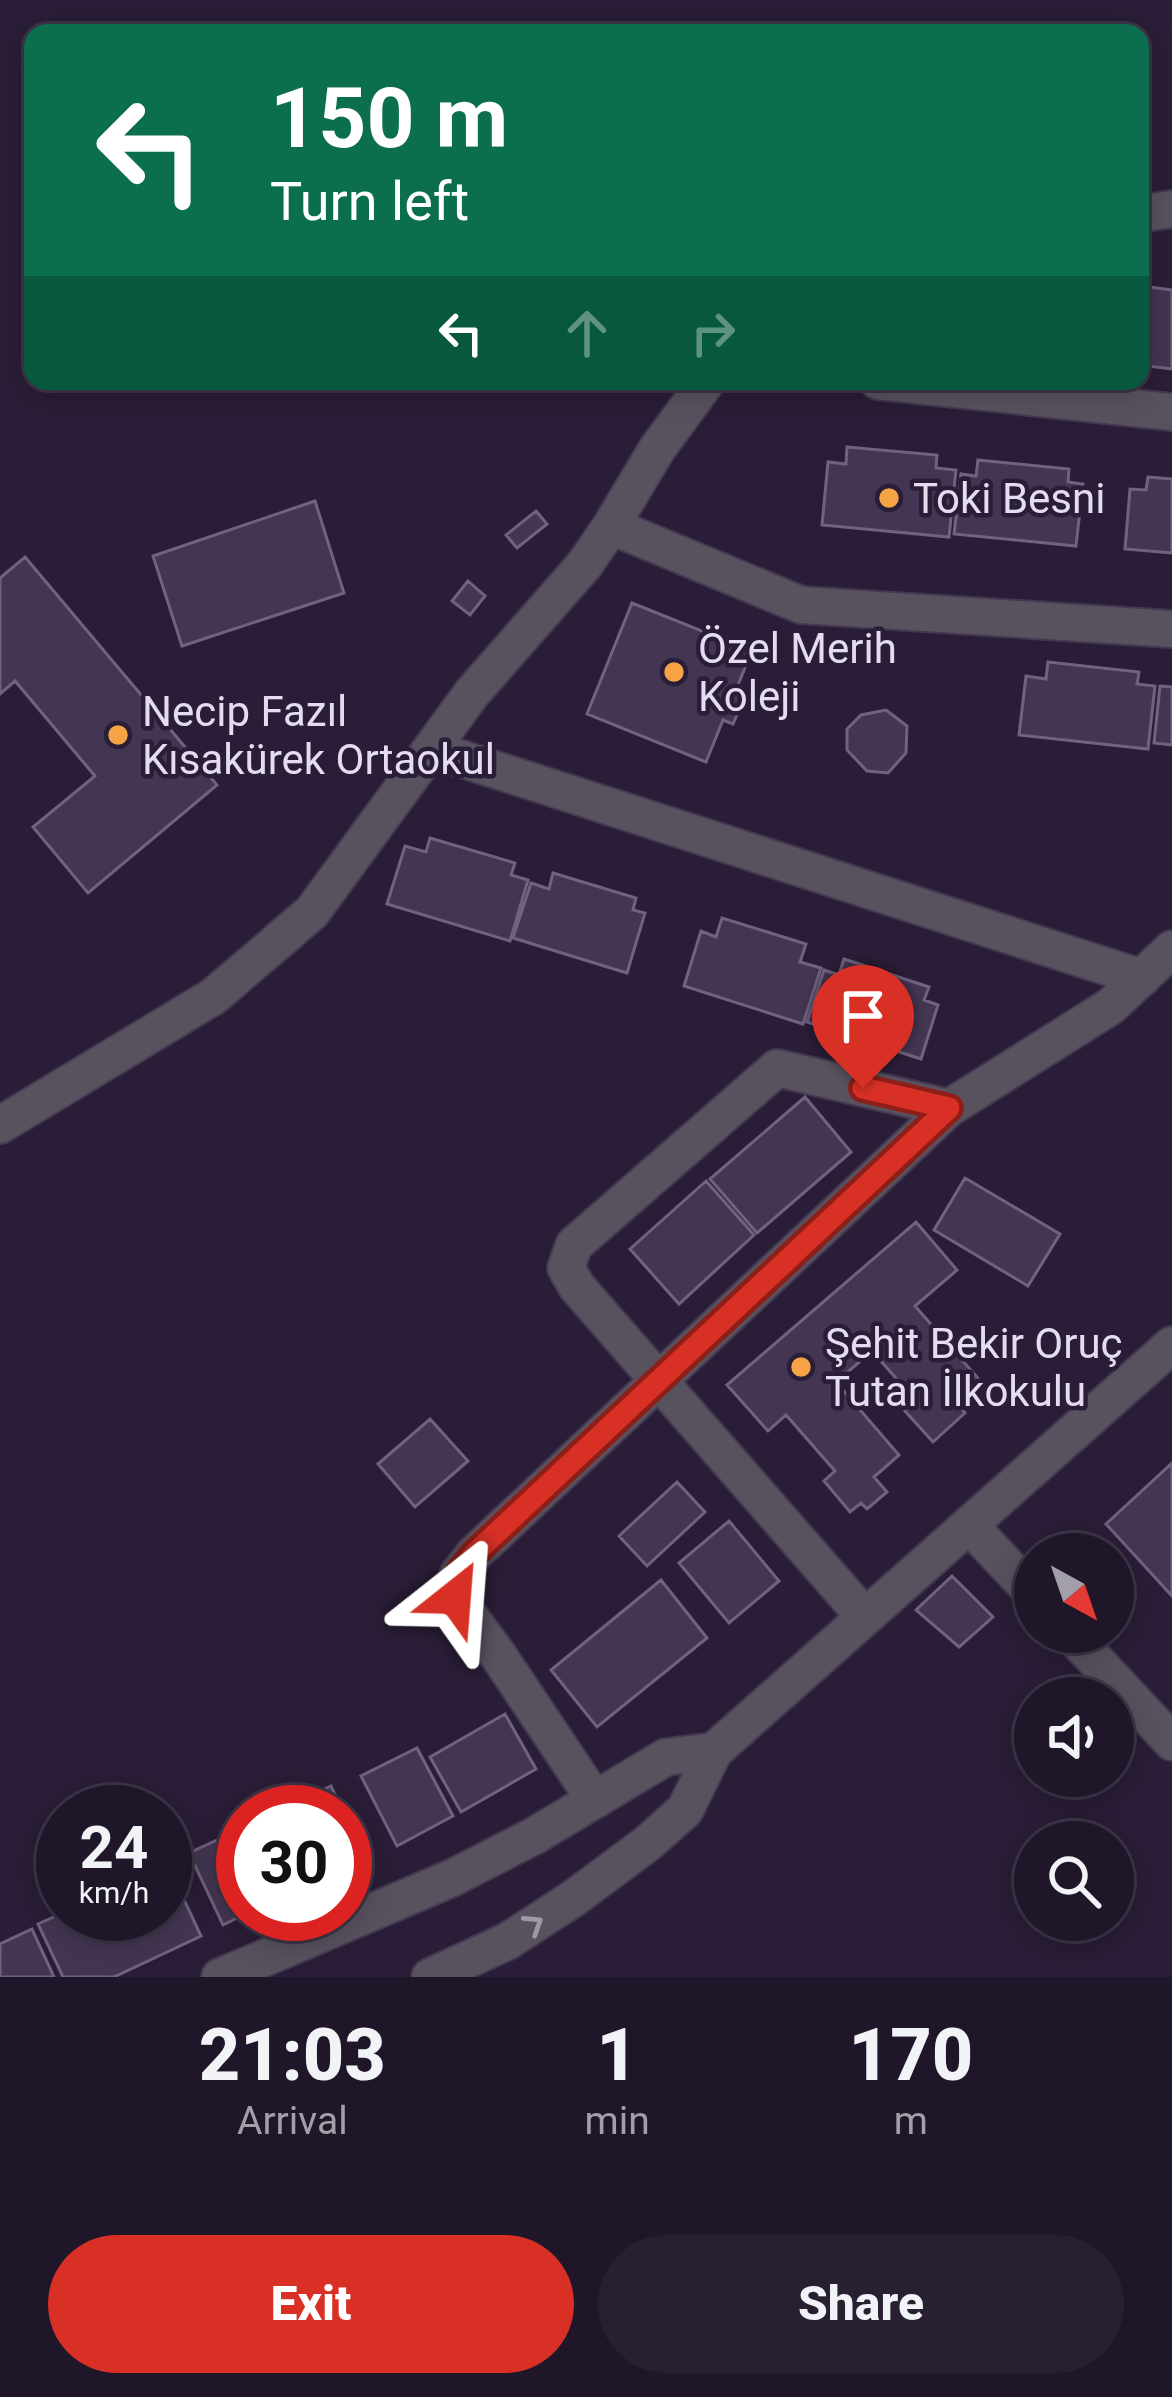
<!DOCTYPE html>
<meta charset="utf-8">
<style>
body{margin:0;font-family:Roboto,sans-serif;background:#281f31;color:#f1f3f6;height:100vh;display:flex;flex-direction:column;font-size:45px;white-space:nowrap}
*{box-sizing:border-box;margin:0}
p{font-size:39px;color:#a29fa8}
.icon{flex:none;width:66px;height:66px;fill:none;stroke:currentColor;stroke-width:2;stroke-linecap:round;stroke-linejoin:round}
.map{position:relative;height:1977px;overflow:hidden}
.panel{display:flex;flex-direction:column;background:#201629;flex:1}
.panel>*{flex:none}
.guide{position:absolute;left:24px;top:24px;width:1125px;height:366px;border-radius:24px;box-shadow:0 6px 30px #0003,0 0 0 3px #3d3546;background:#0b6e4f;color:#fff;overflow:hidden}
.needle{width:78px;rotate:140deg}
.fabs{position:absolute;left:1014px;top:1533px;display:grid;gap:24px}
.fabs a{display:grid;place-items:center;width:120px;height:120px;border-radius:50%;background:#201629;box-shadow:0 6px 30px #0003,0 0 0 3px #3d3546;font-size:60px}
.speed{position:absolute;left:36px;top:1785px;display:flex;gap:24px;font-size:60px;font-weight:700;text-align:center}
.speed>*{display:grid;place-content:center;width:156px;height:156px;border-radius:50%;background:#201629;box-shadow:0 6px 30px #0003,0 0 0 3px #3d3546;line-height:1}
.speed small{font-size:30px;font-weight:400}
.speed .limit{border:18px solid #d22;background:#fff;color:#111}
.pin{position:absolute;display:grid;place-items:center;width:102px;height:102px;color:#fff;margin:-123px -51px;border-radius:50% 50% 50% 0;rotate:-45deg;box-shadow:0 0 12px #0007}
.pin .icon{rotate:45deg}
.me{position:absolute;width:132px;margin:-66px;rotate:28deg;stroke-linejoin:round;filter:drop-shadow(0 0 9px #0008)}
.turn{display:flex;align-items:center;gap:42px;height:252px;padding:0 48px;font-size:54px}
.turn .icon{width:156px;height:156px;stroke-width:2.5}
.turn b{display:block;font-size:84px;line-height:102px}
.lanes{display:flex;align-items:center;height:114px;padding:0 48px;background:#0003;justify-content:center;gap:60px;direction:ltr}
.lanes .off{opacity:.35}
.eta{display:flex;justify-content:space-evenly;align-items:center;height:204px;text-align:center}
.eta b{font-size:72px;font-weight:800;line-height:84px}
.primary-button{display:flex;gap:24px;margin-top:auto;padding:24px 48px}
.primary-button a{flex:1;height:138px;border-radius:72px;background:#d93025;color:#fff;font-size:48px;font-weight:800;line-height:138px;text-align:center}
.primary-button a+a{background:#281f31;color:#f1f3f6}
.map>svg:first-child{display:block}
</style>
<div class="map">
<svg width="1172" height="1977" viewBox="0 0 1172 1977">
<rect width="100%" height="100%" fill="#2a1d37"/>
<path fill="#433652" stroke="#706280" stroke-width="3" d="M 1150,287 L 1172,290 L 1172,369 L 1140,365 L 1140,301 L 1147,302 Z
M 847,447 L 937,455 L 936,468 L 956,470 L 949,537 L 822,525 L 828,462 L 846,464 Z
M 978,460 L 1069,469 L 1068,482 L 1083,484 L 1076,546 L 954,534 L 961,474 L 976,476 Z
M 1148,477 L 1172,479 L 1172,553 L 1125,549 L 1130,489 L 1146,490 Z
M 315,501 L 344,593 L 182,646 L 153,556 Z
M 536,511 L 547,524 L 517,548 L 506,535 Z
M 25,557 L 217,785 L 88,893 L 33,827 L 95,776 L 15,681 L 0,694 L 0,578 Z
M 468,581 L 485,596 L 470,615 L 452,601 Z
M 632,603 L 752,651 L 735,692 L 745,696 L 733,724 L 723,720 L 706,762 L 587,714 Z
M 1048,662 L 1139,672 L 1137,684 L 1155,686 L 1148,749 L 1019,735 L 1026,676 L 1046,679 Z
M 1160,686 L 1172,687 L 1172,745 L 1154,743 Z
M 886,710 L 907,726 L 906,753 L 888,773 L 867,771 L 847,750 L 847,729 L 861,715 Z
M 430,838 L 515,863 L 511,875 L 528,880 L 510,941 L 387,904 L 405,846 L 426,852 Z
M 553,873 L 636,898 L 633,910 L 645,913 L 627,973 L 513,938 L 531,883 L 549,889 Z
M 722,918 L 806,944 L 800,962 L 821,968 L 803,1024 L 684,986 L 701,931 L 716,937 Z
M 844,959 L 929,987 L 924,1000 L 938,1005 L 921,1059 L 807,1022 L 824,970 L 839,975 Z
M 805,1097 L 851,1152 L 757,1233 L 710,1179 Z
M 965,1178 L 1060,1234 L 1028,1286 L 934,1230 Z
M 706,1181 L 754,1235 L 679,1304 L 630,1249 Z
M 916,1222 L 957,1270 L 915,1306 L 983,1384 L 958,1405 L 965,1413 L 933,1442 L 905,1411 L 916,1401 L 872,1351 L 836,1382 L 899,1455 L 874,1477 L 887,1492 L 867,1509 L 861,1503 L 850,1512 L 824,1481 L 835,1471 L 786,1415 L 768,1431 L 727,1385 Z
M 430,1419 L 468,1461 L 415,1507 L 378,1464 Z
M 1172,1463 L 1172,1596 L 1106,1524 Z
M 677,1482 L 705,1512 L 647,1566 L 619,1536 Z
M 729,1521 L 779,1581 L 729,1623 L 679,1563 Z
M 952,1576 L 993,1617 L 959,1647 L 916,1610 Z
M 661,1580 L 707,1638 L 597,1727 L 551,1670 Z
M 505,1714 L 536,1769 L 461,1812 L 430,1757 Z
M 417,1748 L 453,1816 L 397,1846 L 361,1776 Z
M 331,1786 L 343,1812 L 276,1812 Z
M 345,1817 L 364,1858 L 345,1867 Z
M 243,1828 L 243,1914 L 245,1914 L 223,1925 L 189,1853 Z
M 167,1863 L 201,1936 L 114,1977 L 63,1977 L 38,1924 L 63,1913 L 165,1914 Z
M 32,1929 L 54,1977 L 0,1977 L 0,1944 Z"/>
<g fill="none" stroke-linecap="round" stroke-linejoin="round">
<g stroke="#443851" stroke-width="40">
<path id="minor" d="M 1140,214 L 1172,209
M 878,381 L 1172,412
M 611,526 L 801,605 L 1172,629
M 431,749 L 1142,978
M 0,1125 L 214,996 L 312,912 L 472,693 L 585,564 L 611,526 L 657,449 L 707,381
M 969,1525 L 1035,1595
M 865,1617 L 577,1287 L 566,1268 L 574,1245 L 777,1068 L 949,1108
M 1069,1632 L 1172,1742
M 714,1751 L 1172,1345
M 595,1800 L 498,1655 L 455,1597 L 458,1574 L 474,1554 L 949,1108 L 1111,1006 L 1172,949
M 220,1977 L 452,1878 L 534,1836 L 666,1757 L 714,1751 L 685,1810 L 648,1843 L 574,1898 L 508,1941 L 430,1977"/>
</g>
<use href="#minor" stroke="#58525f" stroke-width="36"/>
</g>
<defs><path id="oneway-chevron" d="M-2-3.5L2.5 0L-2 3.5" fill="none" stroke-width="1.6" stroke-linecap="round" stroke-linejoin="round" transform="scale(3)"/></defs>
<use stroke="#9e98a7" href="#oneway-chevron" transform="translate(534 1924) rotate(-33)"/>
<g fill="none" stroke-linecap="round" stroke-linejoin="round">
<g stroke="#8d1f18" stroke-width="30">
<path id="route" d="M 455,1597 L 458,1574 L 474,1554 L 949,1108 L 863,1088"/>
</g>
<use href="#route" stroke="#d93025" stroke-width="21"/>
</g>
<g fill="#f5a345" stroke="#2a1d37" stroke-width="4.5">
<circle cx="889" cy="498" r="12"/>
<circle cx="674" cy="672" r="12"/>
<circle cx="118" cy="735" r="12"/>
<circle cx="801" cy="1367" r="12"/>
</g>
<g text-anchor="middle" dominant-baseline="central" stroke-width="9" stroke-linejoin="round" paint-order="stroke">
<g font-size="42" fill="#e5ddef" stroke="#2a1d37" text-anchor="start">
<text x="913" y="498">Toki Besni</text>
<text x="698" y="648">Özel Merih<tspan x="698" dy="48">Koleji</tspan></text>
<text x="142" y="711">Necip Fazıl<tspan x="142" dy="48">Kısakürek Ortaokul</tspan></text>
<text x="825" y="1343">Şehit Bekir Oruç<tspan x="825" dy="48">Tutan İlkokulu</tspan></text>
</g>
</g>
</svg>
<div class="fabs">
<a><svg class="needle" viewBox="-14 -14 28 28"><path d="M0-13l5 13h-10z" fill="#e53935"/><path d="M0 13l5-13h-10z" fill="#a29fa8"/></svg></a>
<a><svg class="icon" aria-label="sound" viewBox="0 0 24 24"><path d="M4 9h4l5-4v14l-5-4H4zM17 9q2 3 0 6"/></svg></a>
<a><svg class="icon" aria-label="search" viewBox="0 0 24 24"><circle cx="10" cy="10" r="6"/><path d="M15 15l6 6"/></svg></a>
</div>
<div class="speed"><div>24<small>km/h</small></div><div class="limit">30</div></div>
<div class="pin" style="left:863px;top:1088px;background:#d93025"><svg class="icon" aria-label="arrive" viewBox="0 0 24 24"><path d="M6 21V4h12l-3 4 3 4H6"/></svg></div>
<svg class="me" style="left:455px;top:1597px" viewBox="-20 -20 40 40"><path d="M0-17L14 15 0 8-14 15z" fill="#d93025" stroke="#fff" stroke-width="4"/></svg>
<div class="guide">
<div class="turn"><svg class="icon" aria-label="left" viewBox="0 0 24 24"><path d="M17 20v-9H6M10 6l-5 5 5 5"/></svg><div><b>150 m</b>Turn left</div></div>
<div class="lanes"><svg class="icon" aria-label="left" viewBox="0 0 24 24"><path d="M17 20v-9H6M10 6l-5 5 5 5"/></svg><svg class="icon off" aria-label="ahead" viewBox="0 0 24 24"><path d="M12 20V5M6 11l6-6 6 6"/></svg><svg class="icon off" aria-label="right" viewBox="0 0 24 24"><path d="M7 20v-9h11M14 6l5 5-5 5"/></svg></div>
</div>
</div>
<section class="panel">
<div class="eta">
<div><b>21:03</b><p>Arrival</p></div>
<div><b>1</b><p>min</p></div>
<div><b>170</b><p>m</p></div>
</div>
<div class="primary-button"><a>Exit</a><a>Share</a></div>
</section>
